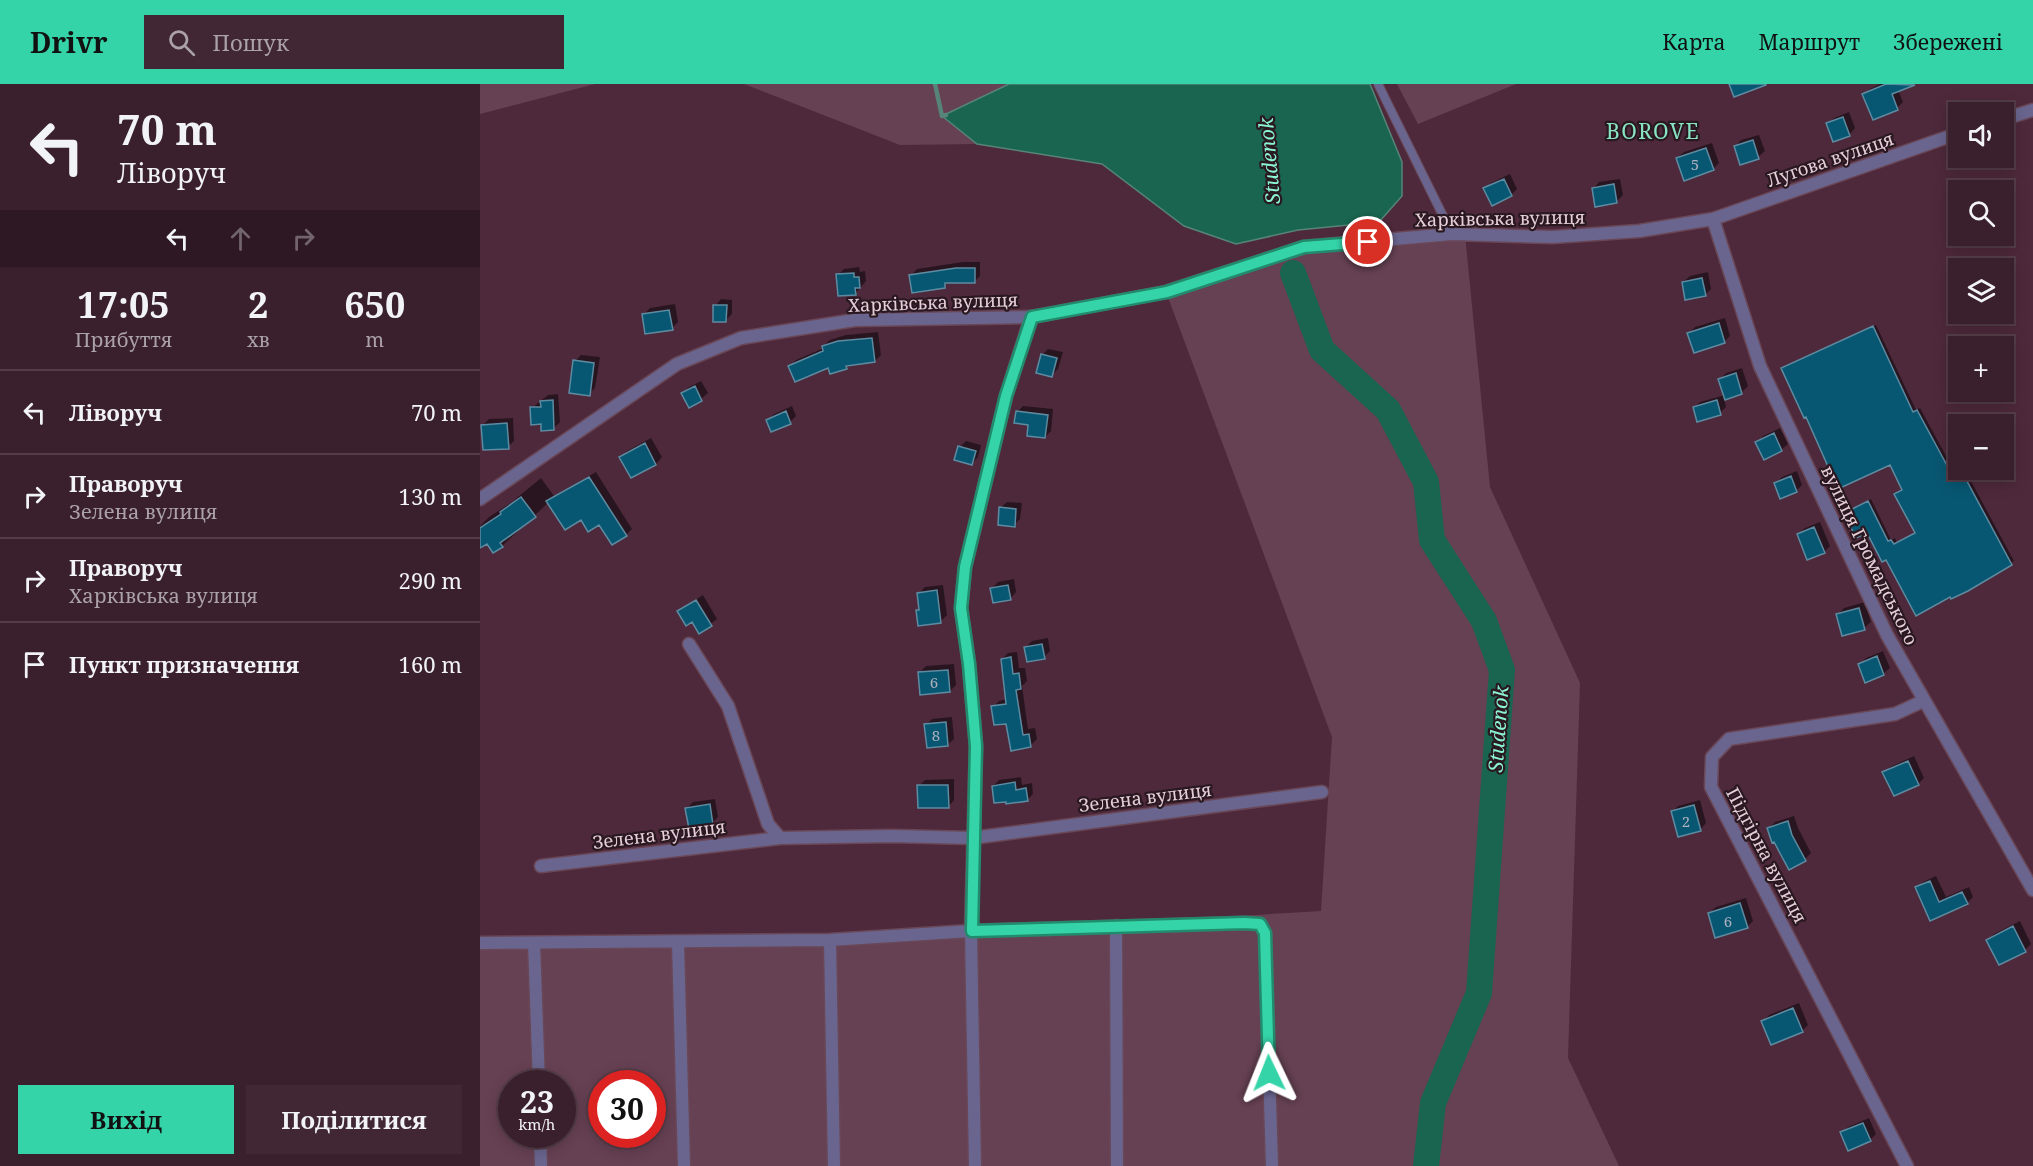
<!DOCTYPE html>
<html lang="uk">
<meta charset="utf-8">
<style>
body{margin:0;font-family:"Noto Serif",serif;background:#412734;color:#f1f3f6;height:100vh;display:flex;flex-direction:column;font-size:22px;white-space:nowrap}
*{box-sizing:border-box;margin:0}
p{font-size:20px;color:#aba2a9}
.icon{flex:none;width:33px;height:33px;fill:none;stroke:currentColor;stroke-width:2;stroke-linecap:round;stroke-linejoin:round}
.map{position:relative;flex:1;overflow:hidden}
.drawer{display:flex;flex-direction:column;background:#3a1f2c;width:480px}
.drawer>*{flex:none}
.banner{background:#3a1f2c;color:#f1f3f6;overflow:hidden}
.fabs{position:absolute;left:1468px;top:18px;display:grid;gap:12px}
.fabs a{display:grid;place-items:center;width:66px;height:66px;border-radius:0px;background:#3a1f2c;box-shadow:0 3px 15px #0003,0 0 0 2px #543d48;font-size:30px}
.speed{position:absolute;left:18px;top:986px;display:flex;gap:12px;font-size:30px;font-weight:700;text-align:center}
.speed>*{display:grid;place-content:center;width:78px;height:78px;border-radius:50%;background:#3a1f2c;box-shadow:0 3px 15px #0003,0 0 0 2px #543d48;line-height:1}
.speed small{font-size:15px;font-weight:400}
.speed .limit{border:9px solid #d22;background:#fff;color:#111}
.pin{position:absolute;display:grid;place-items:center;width:51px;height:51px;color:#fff;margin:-26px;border:3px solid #fff;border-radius:50%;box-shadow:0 2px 6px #0007}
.me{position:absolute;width:66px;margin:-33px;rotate:358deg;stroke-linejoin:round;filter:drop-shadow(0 0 4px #0008)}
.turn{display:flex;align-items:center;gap:21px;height:126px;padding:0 18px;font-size:27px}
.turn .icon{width:78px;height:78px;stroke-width:2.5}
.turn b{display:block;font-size:42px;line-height:51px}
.lanes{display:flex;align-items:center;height:57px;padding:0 18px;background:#0003;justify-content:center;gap:30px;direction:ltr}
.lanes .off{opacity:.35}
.eta{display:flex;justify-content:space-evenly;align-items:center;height:102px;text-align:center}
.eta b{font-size:36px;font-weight:700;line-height:42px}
.button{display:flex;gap:12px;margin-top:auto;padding:12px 18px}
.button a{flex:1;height:69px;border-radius:0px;background:#34d4a8;color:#111;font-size:24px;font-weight:700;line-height:69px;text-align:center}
.button a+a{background:#412734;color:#f1f3f6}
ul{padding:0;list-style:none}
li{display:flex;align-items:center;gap:18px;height:84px;padding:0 18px;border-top:2px solid #543d48}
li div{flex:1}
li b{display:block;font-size:22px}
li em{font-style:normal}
header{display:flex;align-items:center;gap:36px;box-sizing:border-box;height:84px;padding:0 30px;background:#34d4a8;color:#111}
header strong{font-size:28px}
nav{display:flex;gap:33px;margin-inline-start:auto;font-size:21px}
.search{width:420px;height:54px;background:#412734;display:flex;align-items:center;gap:15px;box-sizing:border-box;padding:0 21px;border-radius:0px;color:#aba2a9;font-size:22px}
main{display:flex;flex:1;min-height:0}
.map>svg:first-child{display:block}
</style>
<header>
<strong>Drivr</strong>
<div class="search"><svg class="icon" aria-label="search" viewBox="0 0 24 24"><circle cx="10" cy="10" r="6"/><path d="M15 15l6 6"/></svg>Пошук</div>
<nav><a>Карта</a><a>Маршрут</a><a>Збережені</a></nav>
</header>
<main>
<section class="drawer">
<div class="banner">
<div class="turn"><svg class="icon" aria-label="left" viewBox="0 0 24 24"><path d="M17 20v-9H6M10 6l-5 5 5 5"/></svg><div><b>70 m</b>Ліворуч</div></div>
<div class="lanes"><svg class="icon" aria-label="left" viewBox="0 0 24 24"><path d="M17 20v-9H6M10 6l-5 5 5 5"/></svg><svg class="icon off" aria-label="ahead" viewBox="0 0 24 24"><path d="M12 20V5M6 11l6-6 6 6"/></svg><svg class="icon off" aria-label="right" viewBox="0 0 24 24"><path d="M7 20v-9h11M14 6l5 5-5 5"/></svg></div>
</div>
<div class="eta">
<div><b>17:05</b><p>Прибуття</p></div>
<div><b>2</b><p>хв</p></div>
<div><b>650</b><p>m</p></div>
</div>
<ul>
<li><svg class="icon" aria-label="left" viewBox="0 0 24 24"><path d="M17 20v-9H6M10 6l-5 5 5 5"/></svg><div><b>Ліворуч</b></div><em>70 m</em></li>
<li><svg class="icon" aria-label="right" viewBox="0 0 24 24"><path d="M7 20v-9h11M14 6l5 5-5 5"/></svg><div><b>Праворуч</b><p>Зелена вулиця</p></div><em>130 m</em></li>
<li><svg class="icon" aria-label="right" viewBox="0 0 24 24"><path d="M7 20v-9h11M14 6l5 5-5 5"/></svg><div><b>Праворуч</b><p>Харківська вулиця</p></div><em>290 m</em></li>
<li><svg class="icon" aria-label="arrive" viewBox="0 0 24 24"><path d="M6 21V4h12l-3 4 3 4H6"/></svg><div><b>Пункт призначення</b></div><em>160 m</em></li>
</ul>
<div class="button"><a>Вихід</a><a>Поділитися</a></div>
</section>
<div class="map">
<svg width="1553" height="1082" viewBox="0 0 1553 1082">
<rect width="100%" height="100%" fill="#4e293b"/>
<path fill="#664153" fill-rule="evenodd" d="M 0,0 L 115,0 L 0,30 Z
M 264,0 L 529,0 L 463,32 L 497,60 L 420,61 Z
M 917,0 L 1036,0 L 938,40 Z
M 985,151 L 1010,403 L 1100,599 L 1088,974 L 1139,1082 L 0,1082 L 0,858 L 368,855 L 841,827 L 852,653 L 686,208 L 824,163 ZM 32,999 L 82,999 L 82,1050 L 32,1050 ZM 122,999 L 172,999 L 172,1050 L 122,1050 Z"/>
<path fill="#19654f" stroke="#568478" stroke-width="1.5" d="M 529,0 L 890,0 L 922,78 L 922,112 L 899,138 L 818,146 L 756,160 L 704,142 L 622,80 L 497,60 L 462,32 Z"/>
<path fill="#0007" d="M 1400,0 L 1433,0 L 1418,6 L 1423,18 L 1417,24 L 1384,11 L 1390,5 Z
M 1369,28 L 1375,44 L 1369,51 L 1348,40 L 1354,34 Z
M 1279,51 L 1285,67 L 1278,73 L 1255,63 L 1261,56 Z
M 1232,59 L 1239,79 L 1233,85 L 1197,74 L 1204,68 Z
M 1030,90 L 1037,105 L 1031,111 L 1005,105 L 1011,99 Z
M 1140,95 L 1143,111 L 1136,118 L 1113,105 L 1119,98 Z
M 483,178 L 500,178 L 500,192 L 494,198 L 469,198 L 464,202 L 431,191 L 437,185 Z
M 379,183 L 380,188 L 385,187 L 386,197 L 375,210 L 358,191 L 364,185 Z
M 1228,188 L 1231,205 L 1225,211 L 1203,198 L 1210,192 Z
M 241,215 L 252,216 L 252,230 L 246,236 L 235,222 Z
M 195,220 L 198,238 L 192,244 L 163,231 L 170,224 Z
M 1245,234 L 1250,252 L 1244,258 L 1209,249 L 1215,243 Z
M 1396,241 L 1436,326 L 1440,324 L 1472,383 L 1479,380 L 1479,386 L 1485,386 L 1534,477 L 1488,505 L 1406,474 L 1387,447 L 1366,429 L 1391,415 L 1411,456 L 1415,454 L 1417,459 L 1436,448 L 1419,408 L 1423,405 L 1411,379 L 1327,331 L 1303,284 Z
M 398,248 L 401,271 L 395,277 L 369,280 L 366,284 L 349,282 L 310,282 L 316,276 L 344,264 L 343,262 L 350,256 L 366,251 Z
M 568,265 L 583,268 L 578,285 L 572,291 L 562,271 Z
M 101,271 L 120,273 L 115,304 L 109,310 L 95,277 Z
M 1262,284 L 1268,302 L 1262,308 L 1244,314 L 1246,323 L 1240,329 L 1214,324 L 1220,318 L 1245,311 L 1240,295 L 1246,289 Z
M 221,297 L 228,309 L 221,315 L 209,322 L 203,309 L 209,303 Z
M 78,310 L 80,338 L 74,344 L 62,338 L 52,324 L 68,311 Z
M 312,322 L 316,332 L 310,338 L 288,336 L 294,330 Z
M 543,322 L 573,325 L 571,347 L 565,353 L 537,328 Z
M 33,334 L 34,357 L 28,363 L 3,341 L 9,335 Z
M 1300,344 L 1308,360 L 1301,366 L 1285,374 L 1277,359 L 1283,352 Z
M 171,354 L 182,373 L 176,380 L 151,392 L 141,373 L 147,367 Z
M 486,357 L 501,361 L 498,373 L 492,380 L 480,363 Z
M 1317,387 L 1322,401 L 1316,407 L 1296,399 L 1302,393 Z
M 116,388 L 152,445 L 146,451 L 132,459 L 119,439 L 101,434 L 69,418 L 22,462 L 7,458 L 0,463 L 0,442 L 9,433 L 32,418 L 61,394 L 74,412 Z
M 527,418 L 542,419 L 540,435 L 534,441 L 520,424 Z
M 1340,438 L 1350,462 L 1344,468 L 1318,450 L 1325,444 Z
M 534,495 L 536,508 L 530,515 L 512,504 L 518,498 Z
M 463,501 L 467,531 L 461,537 L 437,527 L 441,524 L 439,509 L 445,503 Z
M 223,511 L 237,535 L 220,548 L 212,536 L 199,527 Z
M 1385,518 L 1391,538 L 1384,544 L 1358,530 L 1364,524 Z
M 568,554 L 570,567 L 564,573 L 546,563 L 552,557 Z
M 1403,567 L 1410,584 L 1403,590 L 1380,580 L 1386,574 Z
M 537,568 L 539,584 L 545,584 L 547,597 L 542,602 L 548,645 L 555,644 L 557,655 L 551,661 L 513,623 L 519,617 L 527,615 L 522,575 L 528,569 Z
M 474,580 L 476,601 L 470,607 L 440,588 L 446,582 Z
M 472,633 L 474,655 L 467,661 L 446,641 L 452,635 Z
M 1434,672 L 1444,694 L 1438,700 L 1404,689 L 1410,683 Z
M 541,693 L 542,701 L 552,699 L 553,710 L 547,716 L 527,716 L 513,702 L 519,696 Z
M 474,695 L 474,716 L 468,723 L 439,702 L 445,696 Z
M 235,715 L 238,733 L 232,739 L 207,724 L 213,718 Z
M 1220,716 L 1226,739 L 1220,746 L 1192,728 L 1198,722 Z
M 1314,732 L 1318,744 L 1331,769 L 1325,775 L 1309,784 L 1289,744 L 1295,738 Z
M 1456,792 L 1466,813 L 1489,803 L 1493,813 L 1487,819 L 1451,835 L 1437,804 L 1443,798 Z
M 1266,814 L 1273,837 L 1267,843 L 1229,829 L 1236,823 Z
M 1540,837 L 1551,860 L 1545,866 L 1508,856 L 1514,850 Z
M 1319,919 L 1328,941 L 1322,947 L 1283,938 L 1289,931 Z
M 1389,1034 L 1396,1050 L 1390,1056 L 1362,1049 L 1368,1043 Z"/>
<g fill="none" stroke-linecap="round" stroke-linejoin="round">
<path stroke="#568478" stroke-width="4.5" d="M 455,0 L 462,32 L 466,31"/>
<path stroke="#19654f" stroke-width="26" d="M 813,189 L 842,266 L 908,326 L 946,398 L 952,456 L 1004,537 L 1022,586 L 999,909 L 953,1019 L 946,1082"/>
</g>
<path fill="#085772" stroke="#5d8ba1" stroke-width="1.5" d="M 1249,0 L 1286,0 L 1286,1 L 1254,13 Z
M 1406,0 L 1435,1 L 1412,10 L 1418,26 L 1393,36 L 1382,10 Z
M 1363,33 L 1370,52 L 1353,58 L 1346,39 Z
M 1273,56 L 1279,75 L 1260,81 L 1254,62 Z
M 1226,64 L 1234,86 L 1204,97 L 1196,74 Z
M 1024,95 L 1032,112 L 1012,122 L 1003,104 Z
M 1134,100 L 1137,119 L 1115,123 L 1112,104 Z
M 476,184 L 495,184 L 495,199 L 465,199 L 465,204 L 432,209 L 429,191 Z
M 374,189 L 374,193 L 379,193 L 380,204 L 375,204 L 376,211 L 358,212 L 356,190 Z
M 1222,194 L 1226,212 L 1205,216 L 1202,198 Z
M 233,221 L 247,221 L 246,238 L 233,238 Z
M 189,226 L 193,246 L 165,250 L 162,230 Z
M 1239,239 L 1245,259 L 1214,269 L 1207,249 Z
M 1393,242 L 1433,328 L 1437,326 L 1469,385 L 1478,380 L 1479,386 L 1481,386 L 1532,481 L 1488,507 L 1471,515 L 1470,513 L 1436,532 L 1406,476 L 1402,478 L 1387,449 L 1376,454 L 1364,429 L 1388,417 L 1408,457 L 1411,456 L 1414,460 L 1435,449 L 1414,410 L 1422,406 L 1410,381 L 1358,405 L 1326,333 L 1324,334 L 1301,284 Z
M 392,254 L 395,278 L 366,282 L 367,285 L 350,290 L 348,284 L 315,298 L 308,282 L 343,267 L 342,262 L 358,257 Z
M 561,270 L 577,274 L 572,293 L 556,289 Z
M 93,276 L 114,279 L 110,312 L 89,309 Z
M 1256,289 L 1262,310 L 1245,316 L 1238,295 Z
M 215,302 L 222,317 L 209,324 L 201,309 Z
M 73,316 L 74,346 L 61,347 L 61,340 L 51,341 L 50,323 L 61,323 L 60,317 Z
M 1237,316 L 1241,331 L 1217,338 L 1213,323 Z
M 306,327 L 311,340 L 291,348 L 286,336 Z
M 536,327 L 568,331 L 565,354 L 547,352 L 548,341 L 534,339 Z
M 27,339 L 29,365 L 3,366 L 1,341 Z
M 1294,349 L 1302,367 L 1284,376 L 1275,358 Z
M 165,359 L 176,381 L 151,394 L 139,373 Z
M 478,362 L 496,367 L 492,381 L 474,376 Z
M 1311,392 L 1317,408 L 1300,415 L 1294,399 Z
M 109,393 L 147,452 L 132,461 L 119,441 L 108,448 L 101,436 L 85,446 L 66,417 Z
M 41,413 L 56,433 L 20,459 L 23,463 L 13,469 L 7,460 L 0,464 L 0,444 L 21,430 L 20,428 Z
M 519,423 L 536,425 L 535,443 L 518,441 Z
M 1334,443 L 1345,469 L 1327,476 L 1317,450 Z
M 528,501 L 531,516 L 513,519 L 510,504 Z
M 457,506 L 461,539 L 438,542 L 436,526 L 439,526 L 437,509 Z
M 216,516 L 232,542 L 219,550 L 212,538 L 206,542 L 197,527 Z
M 1379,524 L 1385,546 L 1362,552 L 1356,530 Z
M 562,560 L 565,575 L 547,578 L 544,563 Z
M 1397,572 L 1404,591 L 1385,599 L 1378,580 Z
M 531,573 L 533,590 L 539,589 L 541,605 L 536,606 L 543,651 L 549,650 L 551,663 L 531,667 L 526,640 L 514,641 L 511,622 L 526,620 L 521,575 Z
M 468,586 L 470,608 L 440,611 L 438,588 Z
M 466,638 L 468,662 L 447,664 L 444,640 Z
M 1428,677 L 1439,701 L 1414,712 L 1402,688 Z
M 535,698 L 536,706 L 546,704 L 548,717 L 526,720 L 526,718 L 514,719 L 512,702 Z
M 437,701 L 468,701 L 469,724 L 438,724 Z
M 230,720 L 233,741 L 209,745 L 205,724 Z
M 1214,721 L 1221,747 L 1198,753 L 1191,727 Z
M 1308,737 L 1312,751 L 1326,777 L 1309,786 L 1294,758 L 1292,759 L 1287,744 Z
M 1450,797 L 1459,818 L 1482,808 L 1488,820 L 1450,837 L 1435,803 Z
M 1260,819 L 1268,844 L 1235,854 L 1228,829 Z
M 1533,842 L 1546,868 L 1519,881 L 1506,856 Z
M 1313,924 L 1323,948 L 1291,961 L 1281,937 Z
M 1383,1039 L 1391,1057 L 1368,1067 L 1360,1048 Z"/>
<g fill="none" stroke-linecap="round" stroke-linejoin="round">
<g stroke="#694757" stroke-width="10">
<path id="service" d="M 898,0 L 972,150"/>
</g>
<g stroke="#694757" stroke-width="15">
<path id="minor" d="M 1524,35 L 1553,26
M 1233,135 L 1479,49
M 209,560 L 248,622 L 288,740 L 300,754 L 412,752 L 492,754 L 842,708
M 61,782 L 300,754
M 636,842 L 637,1082
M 350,856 L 354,1082
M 0,859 L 350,856 L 491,847 L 764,839 L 780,840 L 785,849 L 792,1082
M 54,859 L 59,999
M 198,859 L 204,1082
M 60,1050 L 61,1082
M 495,1082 L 491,847 L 496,662 L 489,580 L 481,524 L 485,483 L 526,312 L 551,233
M 1427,1082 L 1231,703 L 1232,673 L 1249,655 L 1415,630 L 1443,617"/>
</g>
<g stroke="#694757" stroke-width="15">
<path id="tertiary" d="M 0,415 L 197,280 L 261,254 L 375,236 L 551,233 L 686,208 L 824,163 L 972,150 L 1073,153 L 1159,147 L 1233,135 L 1280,282 L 1407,551 L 1553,806"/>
</g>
<use href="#service" stroke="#6a658e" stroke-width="8"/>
<use href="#minor" stroke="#6a658e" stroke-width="12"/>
<use href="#tertiary" stroke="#6a658e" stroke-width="12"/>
</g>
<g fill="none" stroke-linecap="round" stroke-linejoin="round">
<g stroke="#228a6d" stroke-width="15">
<path id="route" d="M 789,989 L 785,849 L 780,840 L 764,839 L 492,847 L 496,662 L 489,580 L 481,524 L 485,483 L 526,312 L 552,233 L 687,208 L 824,163 L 888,158"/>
</g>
<use href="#route" stroke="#34d4a8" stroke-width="10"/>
</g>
<g text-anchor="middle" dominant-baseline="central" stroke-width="4.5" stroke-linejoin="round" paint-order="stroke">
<g font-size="15" fill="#aeb0be">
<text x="1215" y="80">5</text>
<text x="454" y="598">6</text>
<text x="456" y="651">8</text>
<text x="1206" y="737">2</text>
<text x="1248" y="837">6</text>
</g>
<g font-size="18" fill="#e6ced8" stroke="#291820">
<text transform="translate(1350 75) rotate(-19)">Лугова вулиця</text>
<text transform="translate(1020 134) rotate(-1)">Харківська вулиця</text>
<text transform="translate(453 218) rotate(-2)">Харківська вулиця</text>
<text transform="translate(1390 471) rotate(64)">вулиця Громадського</text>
<text transform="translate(665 713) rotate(-7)">Зелена вулиця</text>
<text transform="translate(179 750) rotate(-7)">Зелена вулиця</text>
<text transform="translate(1287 771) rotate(62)">Підгірна вулиця</text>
</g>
<g font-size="20" font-style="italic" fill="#8bf4d0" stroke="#291820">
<text transform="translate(789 77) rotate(-95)">Studenok</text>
<text transform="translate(1018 645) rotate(-86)">Studenok</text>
</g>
<g font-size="21" letter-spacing="1.5" fill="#89e4c4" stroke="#291820">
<text x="1173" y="47">BOROVE</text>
</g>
</g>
</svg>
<div class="fabs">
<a><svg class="icon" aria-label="sound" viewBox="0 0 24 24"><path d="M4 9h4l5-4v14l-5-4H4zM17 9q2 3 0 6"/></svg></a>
<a><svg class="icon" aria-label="search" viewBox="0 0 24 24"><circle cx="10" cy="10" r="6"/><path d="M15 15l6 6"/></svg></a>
<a><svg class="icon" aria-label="layers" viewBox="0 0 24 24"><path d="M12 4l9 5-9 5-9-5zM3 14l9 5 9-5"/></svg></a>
<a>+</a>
<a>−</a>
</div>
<div class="speed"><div>23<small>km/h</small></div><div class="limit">30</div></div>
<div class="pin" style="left:888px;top:158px;background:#d93025"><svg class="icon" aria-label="arrive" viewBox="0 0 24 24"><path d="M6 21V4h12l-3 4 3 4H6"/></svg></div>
<svg class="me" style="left:789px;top:989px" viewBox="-20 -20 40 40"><path d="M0-17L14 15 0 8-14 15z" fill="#34d4a8" stroke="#fff" stroke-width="4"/></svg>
</div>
</main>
